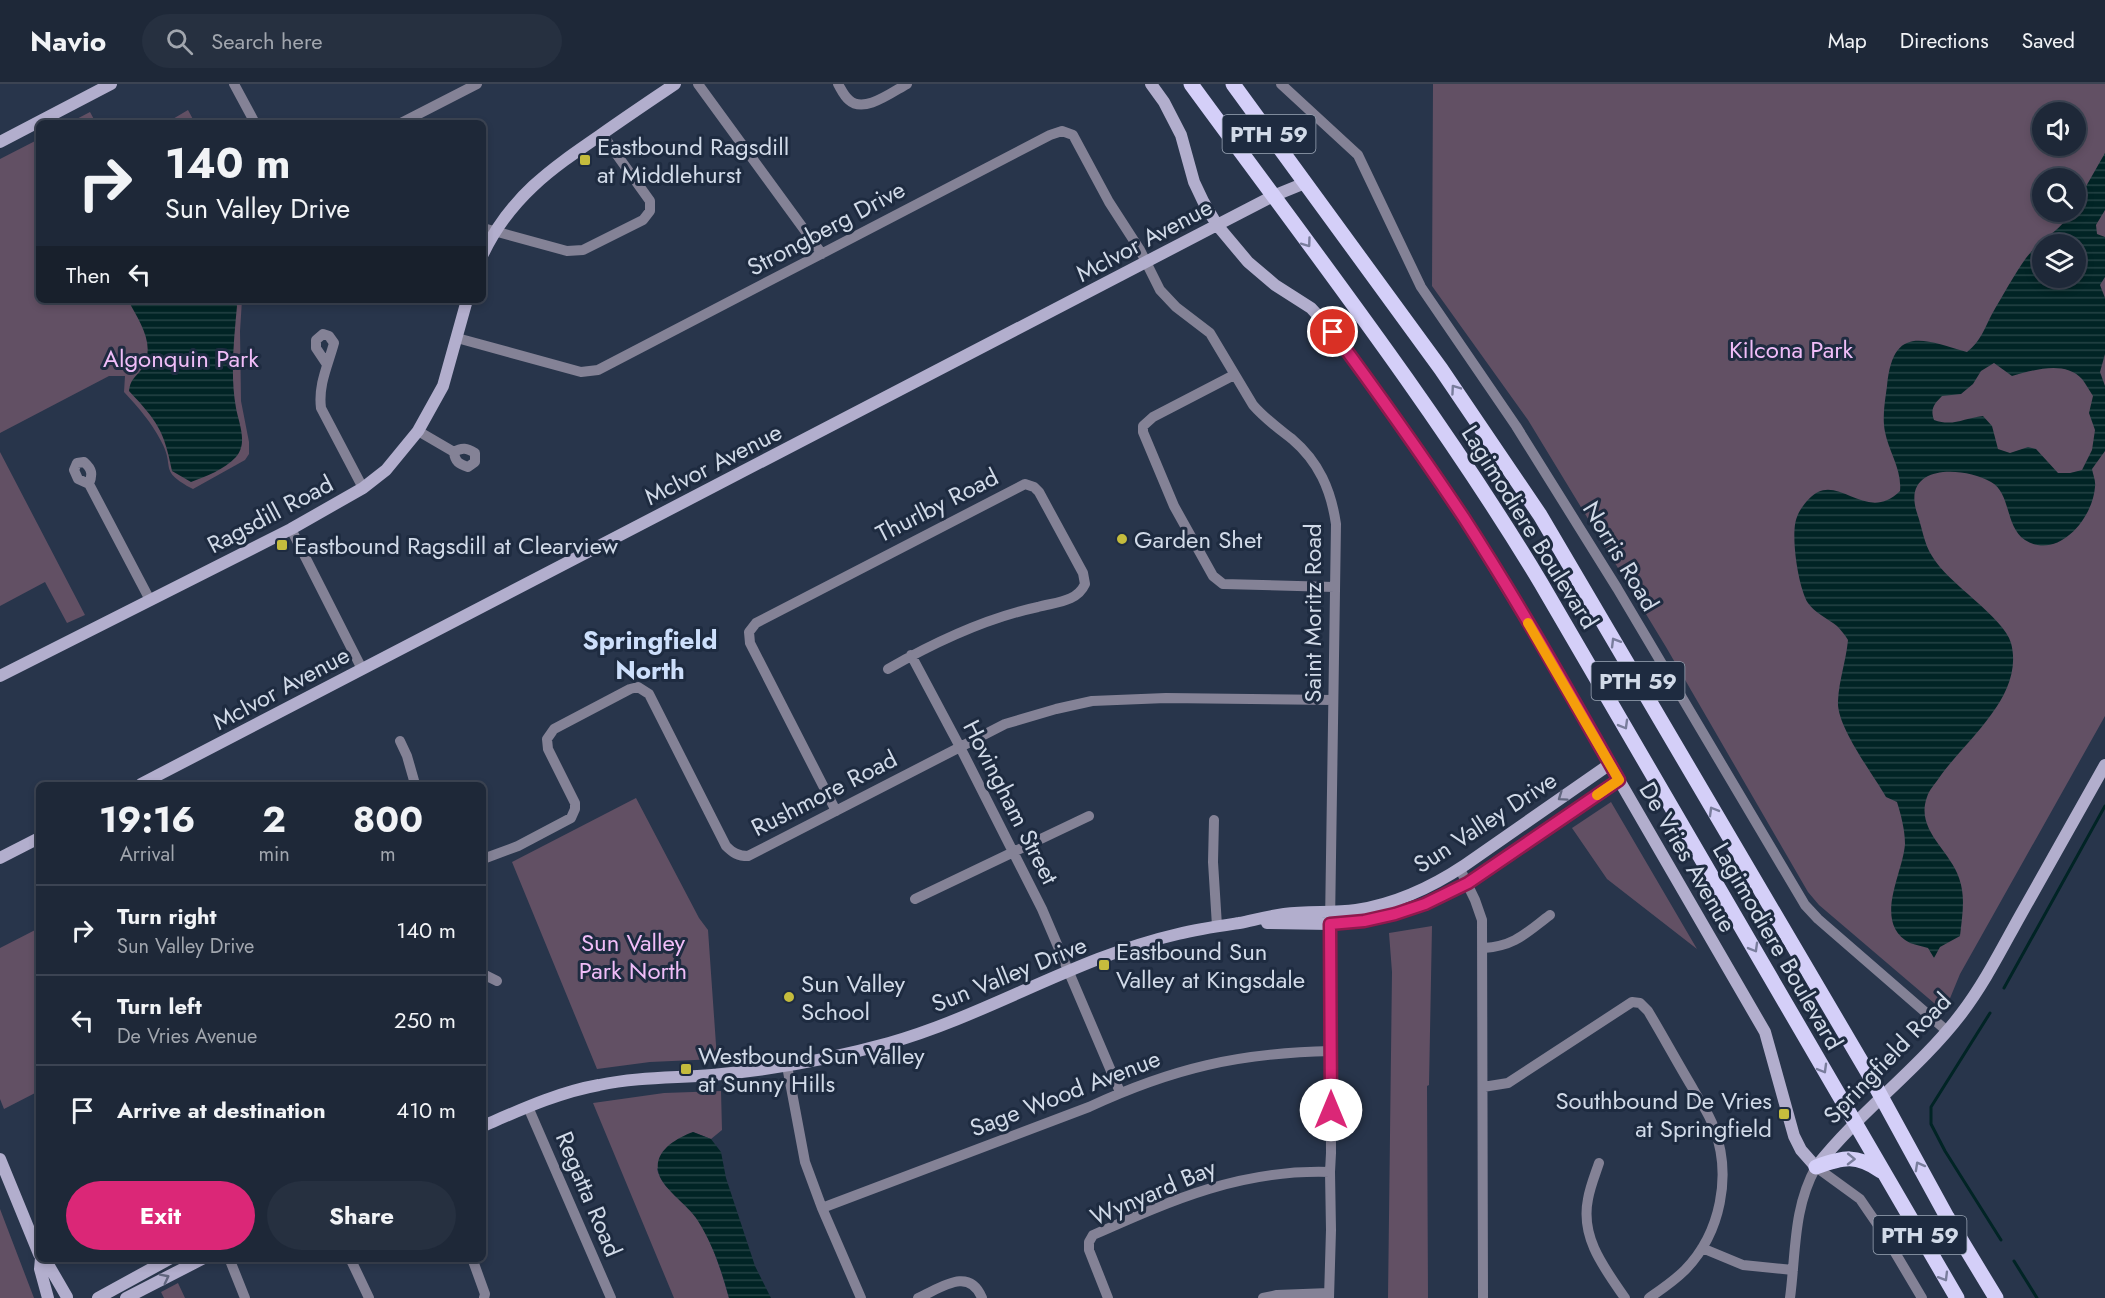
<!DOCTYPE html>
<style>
body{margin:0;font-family:Jost,sans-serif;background:#263040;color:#f1f3f6;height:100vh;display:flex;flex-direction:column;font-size:22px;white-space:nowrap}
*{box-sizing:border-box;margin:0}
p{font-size:20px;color:#a1a6ae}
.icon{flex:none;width:33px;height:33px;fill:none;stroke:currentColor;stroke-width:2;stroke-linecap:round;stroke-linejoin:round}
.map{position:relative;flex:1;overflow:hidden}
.side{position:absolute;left:36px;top:698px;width:450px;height:480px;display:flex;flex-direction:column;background:#1e2838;border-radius:9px;box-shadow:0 3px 9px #0003,0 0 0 2px #3c4453}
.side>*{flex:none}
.hud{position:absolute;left:36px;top:36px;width:450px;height:183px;border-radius:9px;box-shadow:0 3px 9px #0003,0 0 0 2px #3c4453;background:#1e2838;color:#f1f3f6;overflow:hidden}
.tools{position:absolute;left:2032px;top:18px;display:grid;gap:12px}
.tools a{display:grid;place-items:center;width:54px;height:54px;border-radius:50%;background:#1e2838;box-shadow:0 3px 9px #0003,0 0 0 2px #3c4453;font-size:30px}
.pin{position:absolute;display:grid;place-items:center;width:51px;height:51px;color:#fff;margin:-26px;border:3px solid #fff;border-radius:50%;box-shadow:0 2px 6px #0007}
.me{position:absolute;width:66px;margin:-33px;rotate:0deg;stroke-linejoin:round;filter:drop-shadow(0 0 4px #0008)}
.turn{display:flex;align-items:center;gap:21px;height:126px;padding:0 30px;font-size:27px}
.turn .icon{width:78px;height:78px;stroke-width:2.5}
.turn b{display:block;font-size:42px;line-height:51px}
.then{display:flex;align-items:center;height:57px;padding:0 30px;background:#0003;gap:12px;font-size:22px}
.eta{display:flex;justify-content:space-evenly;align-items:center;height:102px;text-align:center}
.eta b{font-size:36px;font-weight:700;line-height:42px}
.primary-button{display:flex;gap:12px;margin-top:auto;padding:12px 30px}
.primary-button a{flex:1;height:69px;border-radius:36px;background:#db2777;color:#fff;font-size:24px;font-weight:700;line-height:69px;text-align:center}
.primary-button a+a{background:#263040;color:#f1f3f6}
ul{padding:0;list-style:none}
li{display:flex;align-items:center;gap:18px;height:90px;padding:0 30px;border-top:2px solid #3c4453}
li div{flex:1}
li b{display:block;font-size:22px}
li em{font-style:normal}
header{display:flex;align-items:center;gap:36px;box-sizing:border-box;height:84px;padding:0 30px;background:#1e2838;border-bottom:2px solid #3c4453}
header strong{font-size:28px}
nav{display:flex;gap:33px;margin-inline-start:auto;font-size:21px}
.search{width:420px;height:54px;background:#263040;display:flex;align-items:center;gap:15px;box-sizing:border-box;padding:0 21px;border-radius:33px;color:#a1a6ae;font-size:22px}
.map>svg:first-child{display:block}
</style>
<header>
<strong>Navio</strong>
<div class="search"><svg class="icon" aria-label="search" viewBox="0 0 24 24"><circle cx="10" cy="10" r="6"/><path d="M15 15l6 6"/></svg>Search here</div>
<nav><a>Map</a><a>Directions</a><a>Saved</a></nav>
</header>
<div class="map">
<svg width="2105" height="1214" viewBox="0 0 2105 1214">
<defs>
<pattern id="water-rules" width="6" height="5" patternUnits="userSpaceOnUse" patternTransform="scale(1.5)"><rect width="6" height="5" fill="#012425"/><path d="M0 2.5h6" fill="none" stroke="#254345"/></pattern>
</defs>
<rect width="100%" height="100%" fill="#28354b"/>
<path fill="#625064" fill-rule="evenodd" d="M 1433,0 L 2105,0 L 2105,632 L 1960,890 L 1946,924 L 1941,925 L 1819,821 L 1808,808 L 1666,563 L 1528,336 L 1432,202 ZM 2043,28 L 2076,28 L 2076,62 L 2043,62 ZM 2043,94 L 2076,94 L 2076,128 L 2043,128 ZM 2043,160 L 2076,160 L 2076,194 L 2043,194 Z
M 188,26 L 195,39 L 166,39 Z
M 90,28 L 96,39 L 69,39 Z
M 39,55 L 39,216 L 242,216 L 240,247 L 241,317 L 249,358 L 249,370 L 245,376 L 193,405 C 157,386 176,384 161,357 C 151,338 139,324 124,308 L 125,292 L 109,292 L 0,349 L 0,75 Z
M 0,368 L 85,531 L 67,539 L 45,498 L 0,522 Z
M 636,714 L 699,834 L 708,846 L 717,975 L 650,978 L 597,985 L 512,778 Z
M 1611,718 L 1697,865 L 1607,795 L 1572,744 Z
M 1432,842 L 1429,1001 L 1427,1002 L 1428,1214 L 1388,1214 L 1392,888 L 1389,849 Z
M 39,844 L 39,1007 L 4,1025 L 0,1015 L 0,864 Z
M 721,1007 L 722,1046 L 711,1055 L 693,1048 L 657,1085 C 662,1104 678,1111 690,1124 C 710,1150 720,1183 729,1214 L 674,1214 L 593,1019 L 664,1009 Z
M 0,1125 L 34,1214 L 0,1214 Z
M 178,1199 L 185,1214 L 164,1214 L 161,1208 Z"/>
<path fill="url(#water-rules)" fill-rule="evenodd" d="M 2105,69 L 2105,126 L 2096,141 L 2097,150 L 2105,153 L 2105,193 L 2100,201 L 2105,214 L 2105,270 L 2100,288 L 2105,302 L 2105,367 L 2092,385 C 2093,391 2096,397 2095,403 C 2093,434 2058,477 2025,456 C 2005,443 2011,409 1991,398 C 1962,382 1901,380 1917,429 C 1922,443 1924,460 1932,472 C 1948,500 2004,533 2011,559 C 2025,612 1966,655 1939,694 C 1935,700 1929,706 1927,713 C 1915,746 1950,766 1959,794 C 1966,813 1962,833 1960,852 L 1940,863 L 1934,874 L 1928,864 C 1922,862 1915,861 1910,859 C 1872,839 1903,790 1905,760 C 1905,746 1901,731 1897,718 L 1886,713 C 1873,690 1836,642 1838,617 C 1839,596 1846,577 1848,556 C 1845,551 1841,546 1837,542 C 1828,535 1814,528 1808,519 C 1798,503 1790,449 1797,433 C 1800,424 1810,412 1818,408 C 1843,396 1869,438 1900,407 C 1902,386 1889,368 1885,348 C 1882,333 1885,317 1887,302 C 1893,241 1922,255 1967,268 C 1981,257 1984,245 1992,230 C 2003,211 2014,191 2026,174 C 2040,156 2060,147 2072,128 L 2076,128 L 2076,120 ZM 2043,160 L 2076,160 L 2076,194 L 2043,194 ZM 1994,279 L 2012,292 C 2033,286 2065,276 2082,295 C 2086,300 2089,306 2093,312 L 2089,329 L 2095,346 L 2092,366 L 2082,386 L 2070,389 L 2058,389 L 2036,365 L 2028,363 L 2010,369 L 1998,365 L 1992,342 L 1983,332 C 1964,334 1953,343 1934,336 C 1930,325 1934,320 1942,312 L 1961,310 L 1973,300 L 1981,287 Z
M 128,216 L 236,216 L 237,222 C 234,255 230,291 236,324 C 239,340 248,359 236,373 C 224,386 206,392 191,398 L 172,387 C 164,346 157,337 129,307 C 131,293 136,294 143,283 C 156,260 139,237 128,216 Z
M 693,1048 L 711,1055 L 721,1068 L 726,1094 L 755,1182 L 771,1214 L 729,1214 C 722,1187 713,1161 698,1137 C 688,1120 660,1104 658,1086 C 655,1066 677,1054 693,1048 Z"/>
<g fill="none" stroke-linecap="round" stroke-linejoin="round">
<path stroke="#012425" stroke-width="3" d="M 2004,904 L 2105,722
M 1990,929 L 1931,1023 L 1931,1040 L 1945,1067 L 2001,1156
M 2014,1177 L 2037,1214"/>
<path stroke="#848296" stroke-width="10" d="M 234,0 L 255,39
M 698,0 L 822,170
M 838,0 C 841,5 844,12 849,16 C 864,30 892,8 907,0
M 1281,0 L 1358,71 L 1421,203 L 1516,342 L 1617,504 L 1805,821 L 1818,835 L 1947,947
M 401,39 L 477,0
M 483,144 L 567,167 L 583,166 L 643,136 L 650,127 L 650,117 L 602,50
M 457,254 L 581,288 L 598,286 L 1050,51 L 1062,47 L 1073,51 L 1109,118 L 1140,166 L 1160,206 L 1176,223 L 1210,249 L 1253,321 C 1265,335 1278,344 1292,355 C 1319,378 1331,406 1336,440 L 1330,840 L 1331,1069 L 1330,1088 L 1331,1146 L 1329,1214
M 326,279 L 316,264 L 316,256 L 323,250 L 329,252 L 334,259 C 328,281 318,301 321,324 L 363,404
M 1234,291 L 1153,333 L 1143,342 L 1143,348 L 1174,422 L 1213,492 L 1223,500 L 1334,503
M 418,347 L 454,368 C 462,363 467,364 475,369 L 475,378 L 468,383 C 459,380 455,378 454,368
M 89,400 L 78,395 L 74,386 L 77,379 L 84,378 C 92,385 93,390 89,400 L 150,516
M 291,445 L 362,585
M 911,571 L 960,663 L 1042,825 L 1120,1008
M 400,657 L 407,672 L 415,700
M 836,727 L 750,559 L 749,548 L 756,539 L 1025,400 L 1034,403 L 1039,408 L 1083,489 L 1085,500 C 1077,518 1056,518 1038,523 C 986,534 935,558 888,585
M 1214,736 L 1213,778 L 1217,842
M 483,775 L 518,762 L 571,734 L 575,725 L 575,719 L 548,665 L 547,655 L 554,645 L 630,605 L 638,603 L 649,610 L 726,762 C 733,769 738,772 748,772 L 1005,640 L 1056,625 L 1092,617 L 1166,614 L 1333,616
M 1460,785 L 1475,816 L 1482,836 L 1483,1214
M 915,815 L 1089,732
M 1484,864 C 1515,862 1526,849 1550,831
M 483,890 L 497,897
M 787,982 L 805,1078 L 822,1124 L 861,1214
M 1483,1003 L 1508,999 L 1632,918 L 1640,919 L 1648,927 C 1663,952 1677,978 1692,1003 C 1699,1016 1709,1029 1714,1044 C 1732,1091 1721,1149 1685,1186 C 1674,1197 1662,1205 1649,1214
M 528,1023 L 611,1214
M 1599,1079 C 1595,1091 1590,1103 1588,1115 C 1580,1154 1605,1185 1625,1214
M 822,1124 L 1089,1023 C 1173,984 1239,969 1331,967
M 1702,1164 L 1743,1181 L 1793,1186
M 229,1174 L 245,1214
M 350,1174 L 369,1214
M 472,1174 L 485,1210 L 484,1214
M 918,1214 C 941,1204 969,1182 982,1214
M 1108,1214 L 1089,1166 L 1089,1158 L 1093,1151 C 1172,1116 1241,1085 1330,1088
M 1263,1214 L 1277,1211 L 1329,1209
M 1790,1214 C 1796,1169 1793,1124 1816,1083 L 1860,1115 L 1884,1150 L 1922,1214"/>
<path stroke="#b2aecd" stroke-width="12" d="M 1151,0 L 1164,18 L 1181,51 L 1194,98 L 1203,117 L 1217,141 L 1248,178 L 1275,201 L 1311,224 L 1333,248 L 1373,302 L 1464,434 L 1524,532 L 1765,948 L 1794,1052 L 1801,1066 L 1816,1083 C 1860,1027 1918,986 1961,930 C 1984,900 2001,866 2020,832 C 2048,782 2077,731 2105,681
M 0,58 L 111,0
M 483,170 C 511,112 551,85 602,50 C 626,33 650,17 675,0
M 0,592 L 291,445 L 363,404 L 386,386 L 418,347 L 443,302 L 467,216
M 141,700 L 1217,141 L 1273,112 L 1305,99
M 0,774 L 39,754
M 1267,839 L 1330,840 L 1364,837 L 1425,820 L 1468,799 L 1619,696
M 483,1042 C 520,1026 559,1008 599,1001 C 637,993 674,994 712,991 C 772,986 831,975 889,959 C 988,931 1077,873 1178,850 C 1198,845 1219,842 1239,839 C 1254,836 1269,832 1284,830 C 1308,827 1333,829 1356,826 C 1396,820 1432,803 1465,781 L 1610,680
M 0,1075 L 39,1170
M 41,1174 L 40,1185 L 48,1214
M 41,1175 L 49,1182 L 67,1213
M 98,1214 L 171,1174
M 126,1214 L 204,1174"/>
<path stroke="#d4cff8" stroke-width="15" d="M 1191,0 C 1311,164 1436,325 1541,499 L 1957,1214
M 1233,0 L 1441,285 L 1540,431 L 1871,994 L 1947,1133 L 1996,1214
M 1816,1083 C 1844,1073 1856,1070 1881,1087"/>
</g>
<defs><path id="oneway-chevron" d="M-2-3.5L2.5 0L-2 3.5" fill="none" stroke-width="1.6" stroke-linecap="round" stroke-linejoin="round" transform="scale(1.5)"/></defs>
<g stroke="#797d9c">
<use href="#oneway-chevron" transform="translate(1307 159) rotate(54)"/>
<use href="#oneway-chevron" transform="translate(1455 305) rotate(-125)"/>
<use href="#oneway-chevron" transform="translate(1615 558) rotate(-121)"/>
<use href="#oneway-chevron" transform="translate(1624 641) rotate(60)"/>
<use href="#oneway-chevron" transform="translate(1713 727) rotate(-120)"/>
<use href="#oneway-chevron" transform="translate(1754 864) rotate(60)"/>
<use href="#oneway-chevron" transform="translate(1823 985) rotate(60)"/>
<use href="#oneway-chevron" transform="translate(1851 1075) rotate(1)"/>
<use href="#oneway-chevron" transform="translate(1919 1082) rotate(-119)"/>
<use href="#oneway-chevron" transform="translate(1944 1193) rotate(59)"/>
</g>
<g stroke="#61667f">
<use href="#oneway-chevron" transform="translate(1562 713) rotate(145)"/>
<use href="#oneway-chevron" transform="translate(165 1194) rotate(-27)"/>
</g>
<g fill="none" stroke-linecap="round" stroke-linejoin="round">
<g stroke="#8e194d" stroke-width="15">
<path id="route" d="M 1331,1026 L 1330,840 L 1364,837 L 1395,830 L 1425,820 L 1468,799 L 1619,696 C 1569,608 1519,519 1464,434 C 1422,371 1378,309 1333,248"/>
</g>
<use href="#route" stroke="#db2777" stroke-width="10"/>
<path stroke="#f59e0b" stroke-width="10" d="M 1528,539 L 1619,696 L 1597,711"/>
</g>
<g fill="#c5bc3d" stroke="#1e2b40" stroke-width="2">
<rect x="579" y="70" width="12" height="12" rx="3"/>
<circle cx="1122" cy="455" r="6"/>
<rect x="276" y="455" width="12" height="12" rx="3"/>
<rect x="1098" y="875" width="12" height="12" rx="3"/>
<circle cx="789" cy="913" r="6"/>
<rect x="680" y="979" width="12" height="12" rx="3"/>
<rect x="1778" y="1024" width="12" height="12" rx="3"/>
</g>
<g text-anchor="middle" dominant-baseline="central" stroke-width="6" stroke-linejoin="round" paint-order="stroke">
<g fill="#1e2b40" stroke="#9ba6b6" stroke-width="1.5">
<rect x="1222.5" y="31" width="93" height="38" rx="4.5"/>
<rect x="1591.5" y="578" width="93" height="38" rx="4.5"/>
<rect x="1873.5" y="1132" width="93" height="38" rx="4.5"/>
</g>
<g font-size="22" font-weight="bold" fill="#d1dae8">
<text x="1269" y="50">PTH 59</text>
<text x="1638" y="597">PTH 59</text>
<text x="1920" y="1151">PTH 59</text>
</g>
<g font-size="24" fill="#d1dae8" stroke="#1e2b40" text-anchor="start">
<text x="597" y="62">Eastbound Ragsdill<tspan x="597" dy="28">at Middlehurst</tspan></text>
<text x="1134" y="455">Garden Shet</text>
<text x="294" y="461">Eastbound Ragsdill at Clearview</text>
<text x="1116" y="867">Eastbound Sun<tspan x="1116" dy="28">Valley at Kingsdale</tspan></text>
<text x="801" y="899">Sun Valley<tspan x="801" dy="28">School</tspan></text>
<text x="698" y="971">Westbound Sun Valley<tspan x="698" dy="28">at Sunny Hills</tspan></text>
<text x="1772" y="1016" text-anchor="end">Southbound De Vries<tspan x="1772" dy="28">at Springfield</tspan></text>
</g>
<g font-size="24" fill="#d1dae8" stroke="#1e2b40">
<text transform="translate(826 144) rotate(-28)">Strongberg Drive</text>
<text transform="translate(1144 156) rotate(-28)">McIvor Avenue</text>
<text transform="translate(713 380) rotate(-27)">McIvor Avenue</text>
<text transform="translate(937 421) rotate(-27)">Thurlby Road</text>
<text transform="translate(270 430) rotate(-28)">Ragsdill Road</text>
<text transform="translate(1530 443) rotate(58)">Lagimodiere Boulevard</text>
<text transform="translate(1621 472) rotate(59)">Norris Road</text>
<text transform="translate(1312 529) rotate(-90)">Saint Moritz Road</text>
<text transform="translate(281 604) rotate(-28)">McIvor Avenue</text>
<text transform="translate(824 709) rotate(-27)">Rushmore Road</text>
<text transform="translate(1011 718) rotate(63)">Hovingham Street</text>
<text transform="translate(1485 738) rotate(-33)">Sun Valley Drive</text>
<text transform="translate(1688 773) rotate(60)">De Vries Avenue</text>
<text transform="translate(1778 862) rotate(60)">Lagimodiere Boulevard</text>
<text transform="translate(1009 890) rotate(-22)">Sun Valley Drive</text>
<text transform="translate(1887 974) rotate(-46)">Springfield Road</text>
<text transform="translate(1065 1009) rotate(-21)">Sage Wood Avenue</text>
<text transform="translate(1153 1108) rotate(-23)">Wynyard Bay</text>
<text transform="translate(589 1110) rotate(67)">Regatta Road</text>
</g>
<g font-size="24" fill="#f0bdf8" stroke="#1e2b40">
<text x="1791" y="265">Kilcona Park</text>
<text x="181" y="274">Algonquin Park</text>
<text x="633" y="858">Sun Valley<tspan x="633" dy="28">Park North</tspan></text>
</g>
<g font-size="26" font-weight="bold" fill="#cddffb" stroke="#1e2b40">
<text x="650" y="556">Springfield<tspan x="650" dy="30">North</tspan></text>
</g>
</g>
</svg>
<div class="tools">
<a><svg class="icon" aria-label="sound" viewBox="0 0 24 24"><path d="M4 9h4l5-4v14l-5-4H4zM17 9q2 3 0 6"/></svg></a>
<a><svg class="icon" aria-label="search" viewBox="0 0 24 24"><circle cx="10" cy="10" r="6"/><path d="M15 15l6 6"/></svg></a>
<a><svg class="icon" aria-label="layers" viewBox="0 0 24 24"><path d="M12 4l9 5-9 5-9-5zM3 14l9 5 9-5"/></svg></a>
</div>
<div class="pin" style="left:1333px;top:248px;background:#d93025"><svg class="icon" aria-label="arrive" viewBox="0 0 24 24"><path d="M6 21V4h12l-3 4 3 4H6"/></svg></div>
<svg class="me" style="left:1331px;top:1026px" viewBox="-20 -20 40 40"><circle r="19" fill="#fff"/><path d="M0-13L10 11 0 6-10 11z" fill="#db2777"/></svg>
<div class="hud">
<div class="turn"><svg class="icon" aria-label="right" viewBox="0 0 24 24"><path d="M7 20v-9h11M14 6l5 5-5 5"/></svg><div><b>140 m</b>Sun Valley Drive</div></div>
<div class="then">Then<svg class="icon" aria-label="left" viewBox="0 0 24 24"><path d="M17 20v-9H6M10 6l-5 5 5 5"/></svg></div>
</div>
<section class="side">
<div class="eta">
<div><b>19:16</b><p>Arrival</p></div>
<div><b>2</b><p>min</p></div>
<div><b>800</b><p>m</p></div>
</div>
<ul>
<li><svg class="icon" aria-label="right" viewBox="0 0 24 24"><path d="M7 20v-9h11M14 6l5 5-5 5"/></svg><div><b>Turn right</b><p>Sun Valley Drive</p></div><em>140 m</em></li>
<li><svg class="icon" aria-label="left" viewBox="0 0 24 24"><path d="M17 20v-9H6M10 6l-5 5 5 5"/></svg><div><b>Turn left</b><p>De Vries Avenue</p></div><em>250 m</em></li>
<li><svg class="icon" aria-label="arrive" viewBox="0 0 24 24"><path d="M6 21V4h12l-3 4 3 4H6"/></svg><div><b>Arrive at destination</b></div><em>410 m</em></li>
</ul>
<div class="primary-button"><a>Exit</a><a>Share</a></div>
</section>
</div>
